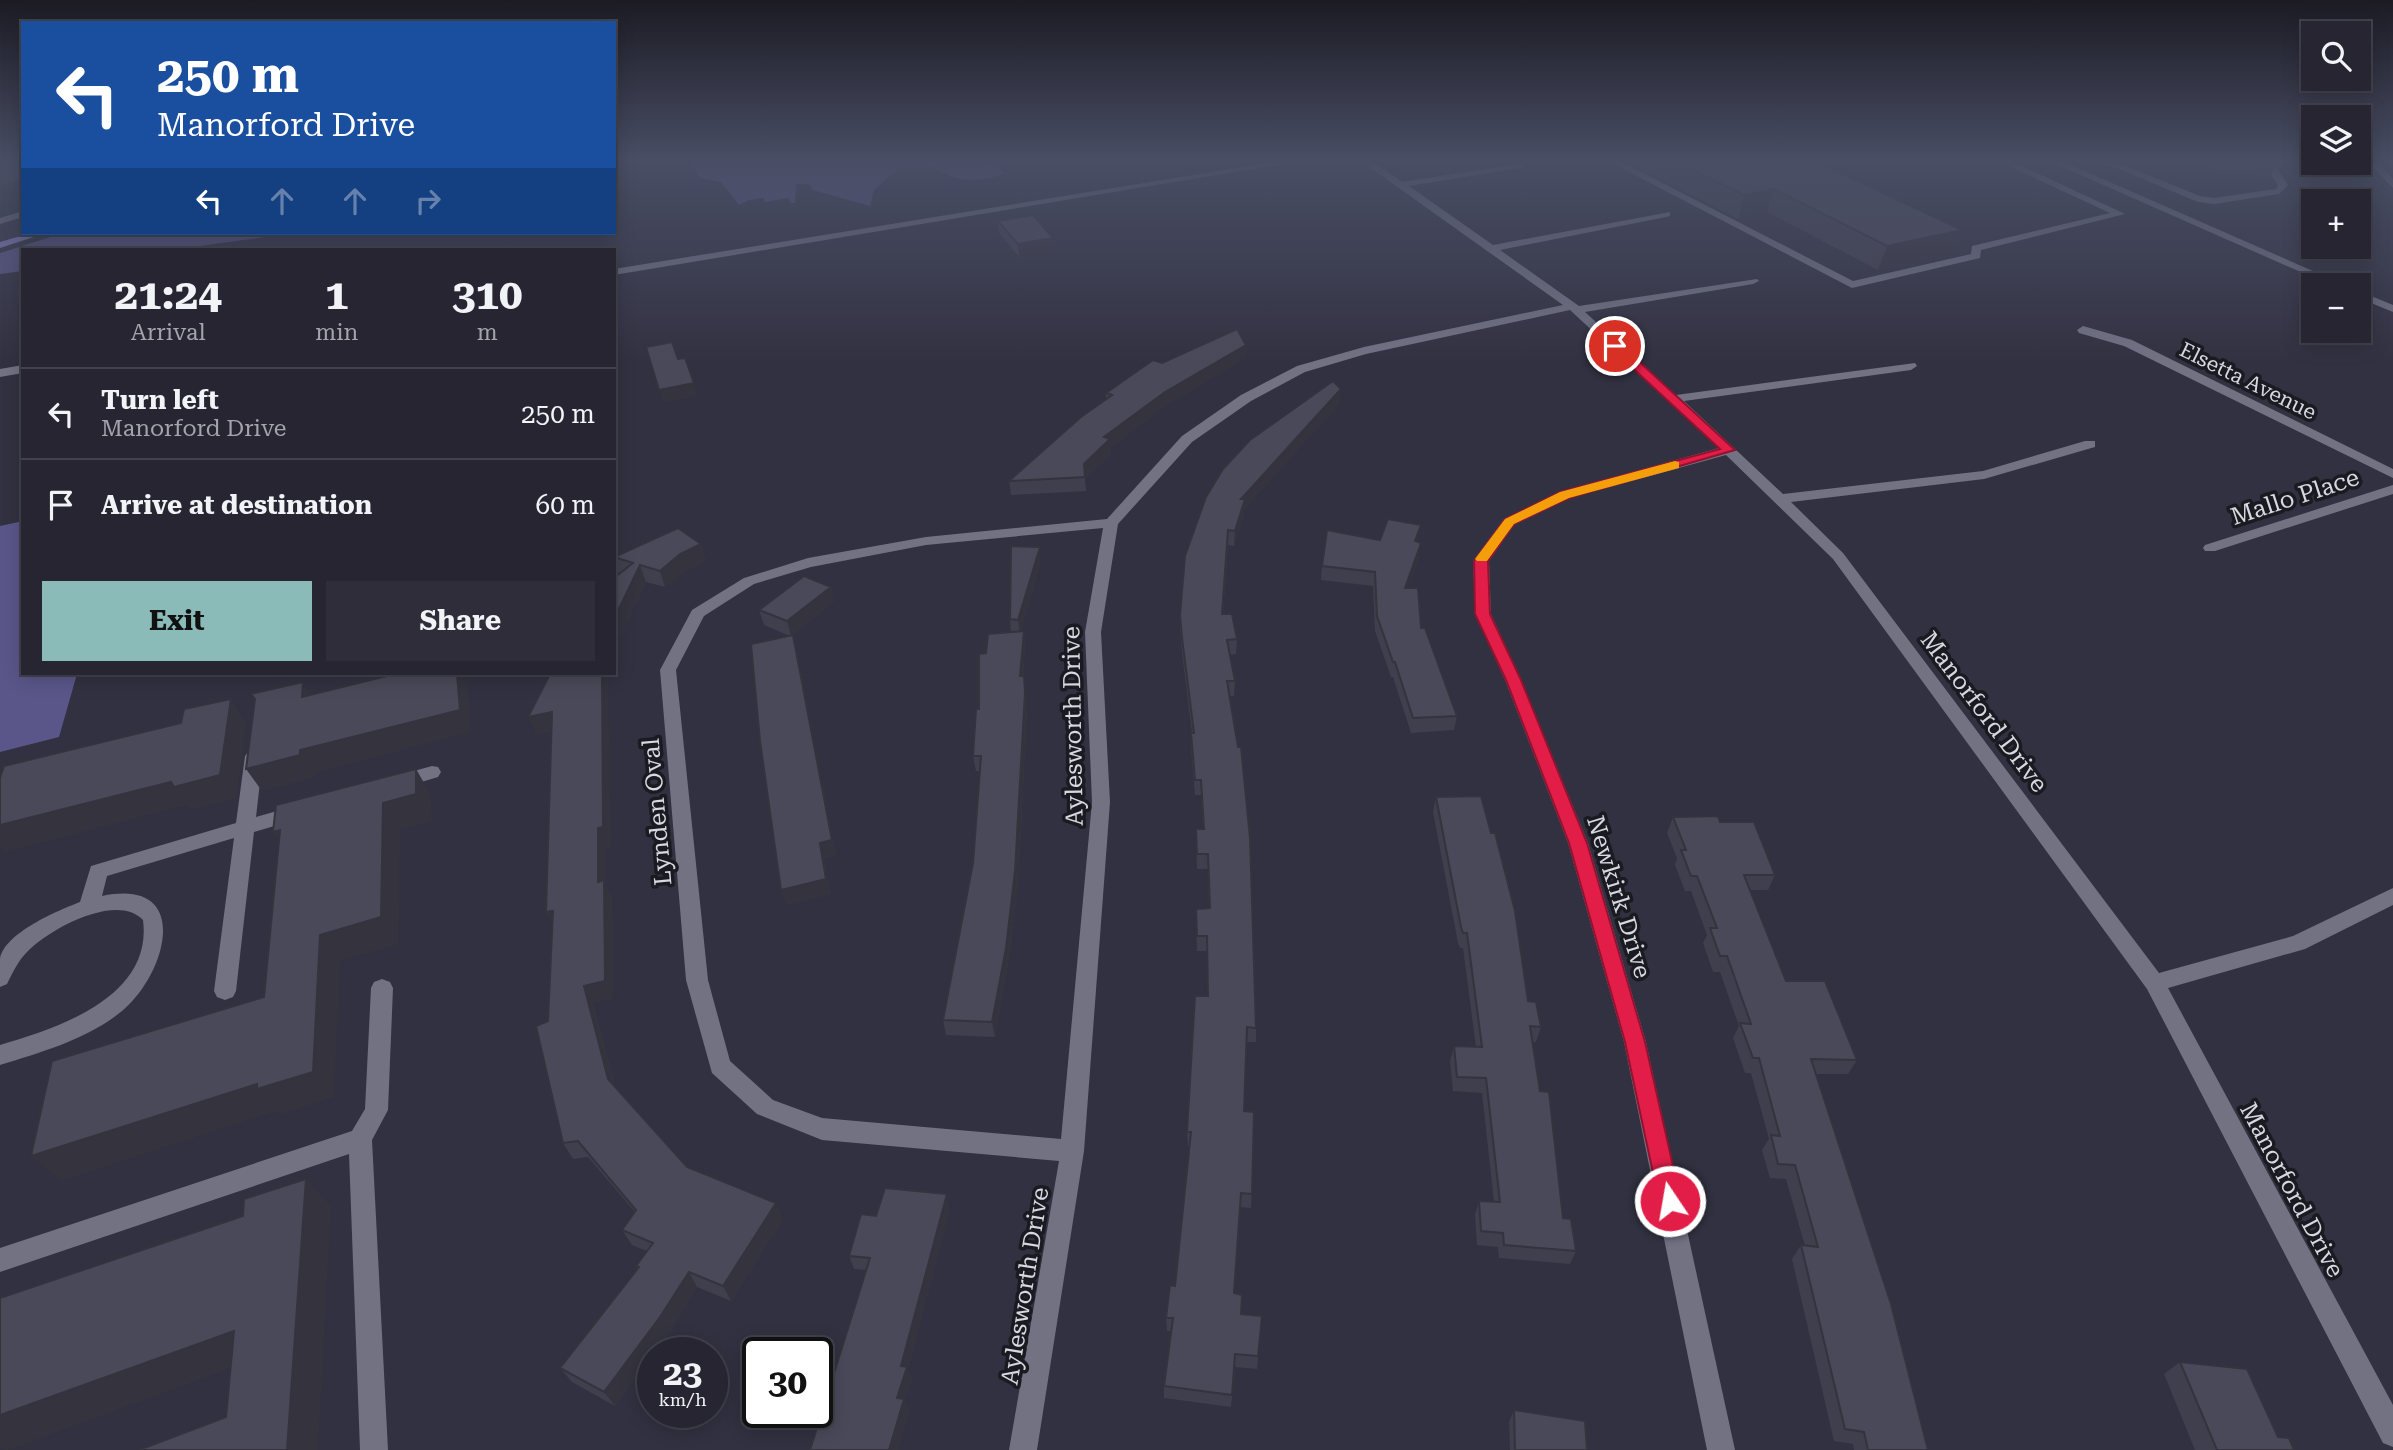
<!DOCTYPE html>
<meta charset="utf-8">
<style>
body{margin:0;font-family:"Roboto Serif",serif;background:#2e2d39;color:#f1f3f6;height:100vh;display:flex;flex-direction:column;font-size:26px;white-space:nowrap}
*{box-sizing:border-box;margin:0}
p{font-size:23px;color:#a4a5ab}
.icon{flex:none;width:38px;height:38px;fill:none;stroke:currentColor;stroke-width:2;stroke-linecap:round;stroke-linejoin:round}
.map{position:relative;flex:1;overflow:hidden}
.side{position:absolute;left:21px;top:248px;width:595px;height:427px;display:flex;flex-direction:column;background:#262531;border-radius:0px;box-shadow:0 4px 18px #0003,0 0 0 2px #42424d}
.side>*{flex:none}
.guide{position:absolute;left:21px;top:21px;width:595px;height:214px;border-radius:0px;box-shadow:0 4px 18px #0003,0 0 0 2px #42424d;background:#1a4fa0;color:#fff;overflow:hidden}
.tools{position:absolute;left:2301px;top:21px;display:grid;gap:14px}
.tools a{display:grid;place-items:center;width:70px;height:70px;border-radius:0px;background:#262531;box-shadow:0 4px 18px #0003,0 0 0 2px #42424d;font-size:35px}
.speed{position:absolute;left:637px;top:1337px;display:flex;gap:14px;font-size:35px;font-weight:700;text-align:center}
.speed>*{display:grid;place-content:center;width:91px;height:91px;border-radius:50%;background:#262531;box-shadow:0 4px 18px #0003,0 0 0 2px #42424d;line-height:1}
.speed small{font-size:18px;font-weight:400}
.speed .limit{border:4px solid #111;border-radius:10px;background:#fff;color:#111}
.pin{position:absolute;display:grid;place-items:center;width:60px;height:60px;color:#fff;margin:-30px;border:4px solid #fff;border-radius:50%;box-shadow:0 2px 7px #0007}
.me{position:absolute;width:77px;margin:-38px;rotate:348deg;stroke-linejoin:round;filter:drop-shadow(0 0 5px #0008)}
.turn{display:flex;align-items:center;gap:24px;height:147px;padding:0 21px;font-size:32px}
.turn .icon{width:91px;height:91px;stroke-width:2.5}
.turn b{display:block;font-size:49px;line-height:60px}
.lanes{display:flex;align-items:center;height:66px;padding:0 21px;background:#0003;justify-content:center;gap:35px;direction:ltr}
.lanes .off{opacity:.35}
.eta{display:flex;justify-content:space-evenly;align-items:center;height:119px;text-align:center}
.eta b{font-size:42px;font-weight:700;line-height:49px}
.cta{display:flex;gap:14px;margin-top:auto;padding:14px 21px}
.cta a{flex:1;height:80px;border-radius:0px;background:#8bbbb9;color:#111;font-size:28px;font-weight:700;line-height:80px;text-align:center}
.cta a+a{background:#2e2d39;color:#f1f3f6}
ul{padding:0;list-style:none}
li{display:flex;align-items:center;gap:21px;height:91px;padding:0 21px;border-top:2px solid #42424d}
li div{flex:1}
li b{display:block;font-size:26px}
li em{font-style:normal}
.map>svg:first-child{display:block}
</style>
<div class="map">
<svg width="2393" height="1450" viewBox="0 0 2393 1450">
<rect width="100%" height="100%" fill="#323141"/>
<path fill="#5a5689" d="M 690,161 L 984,161 L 997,165 L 1005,174 C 977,182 956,184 931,165 L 923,169 L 899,168 L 874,190 L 870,206 L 813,190 L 809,184 L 796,184 L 795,203 L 791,203 L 788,198 L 765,202 L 763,198 L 749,200 L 739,205 L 721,182 L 700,178 Z
M 63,233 L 295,233 L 171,250 L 23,250 L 23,271 L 0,274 L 0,253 Z
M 23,521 L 23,674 L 77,674 L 59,737 L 0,752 L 0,526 Z"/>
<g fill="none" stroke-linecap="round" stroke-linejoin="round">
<path fill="#727283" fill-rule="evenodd" d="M 1279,161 L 1301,161 L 614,275 L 614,269 Z
M 1361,161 L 1372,161 L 1402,182 L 1523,163 L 1525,165 L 1520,168 L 1409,186 L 1493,245 L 1670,212 L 1670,216 L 1666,217 L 1500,250 L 1579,306 L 1757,279 L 1759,281 L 1753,284 L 1585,312 L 1676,395 L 1915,363 L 1917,366 L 1911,370 L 1684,401 L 1783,494 L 1983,471 L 2085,441 L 2095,441 L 2095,447 L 1984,479 L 1791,502 L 1843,553 L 2159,973 L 2293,936 L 2393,888 L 2393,905 L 2305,949 L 2168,988 L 2393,1405 L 2393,1447 L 2383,1443 L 2147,989 L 1833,559 L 1726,455 L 1570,498 L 1514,525 L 1489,561 L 1491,614 L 1521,680 L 1588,843 L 1646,1042 L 1735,1450 L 1707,1450 L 1624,1042 L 1568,843 L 1505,680 L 1475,614 L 1473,561 L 1504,519 L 1560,492 L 1719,448 L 1570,310 L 1366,354 L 1305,372 L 1251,401 L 1192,442 L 1118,524 L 1101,632 L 1110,802 L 1084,1151 L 1037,1450 L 1009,1450 L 1059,1161 L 822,1140 L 757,1114 L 712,1073 L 686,980 L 660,670 L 692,610 L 744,578 L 808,558 L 926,537 L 1107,519 L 1182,436 L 1241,395 L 1297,366 L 1364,347 L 1563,305 ZM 1103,528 L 1085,632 L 1092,802 L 1061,1139 L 822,1118 L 773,1100 L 730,1061 L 708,980 L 676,670 L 704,616 L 754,584 L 811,567 L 926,545 Z
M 1608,161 L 1620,161 L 1853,281 L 1971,254 L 1972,246 L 2110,213 L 1998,161 L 2011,161 L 2125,214 L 1981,250 L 1980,258 L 1852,288 Z
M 2049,161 L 2062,161 L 2345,285 L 2330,285 Z
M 2100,161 L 2113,161 L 2200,196 L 2214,198 L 2276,189 L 2278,185 L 2262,161 L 2272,161 L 2288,185 L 2279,194 L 2214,204 L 2198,202 Z
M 2367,161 L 2377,161 L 2393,179 L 2393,188 Z
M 23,211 L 23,217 L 0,224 L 0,218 Z
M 2359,291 L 2393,305 L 2393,312 L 2359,298 Z
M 2083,326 L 2132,340 L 2393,469 L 2393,478 L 2124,346 L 2079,333 L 2077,330 Z
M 23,365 L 23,373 L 0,377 L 0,369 Z
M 2393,485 L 2393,494 L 2215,551 L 2205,551 L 2203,548 L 2205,545 Z
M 254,750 L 260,752 L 263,756 L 256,817 L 298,805 L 305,807 L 307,812 L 305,817 L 254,832 L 236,991 L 233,997 L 225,1000 L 217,997 L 214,991 L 234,838 L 107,876 L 102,896 C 193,877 167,974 122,1011 C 88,1039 42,1052 0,1065 L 0,1045 C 57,1028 153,998 143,920 C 117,892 49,929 27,952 C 18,961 13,972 7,984 L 0,987 C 0,978 0,967 0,959 C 4,933 59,910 80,902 L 91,866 L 236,823 L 245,756 L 248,752 Z
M 432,766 L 438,767 L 441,772 L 438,777 L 398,789 L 392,787 L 389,782 L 392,777 Z
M 382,979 L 390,982 L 393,988 L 388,1110 L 372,1140 L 388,1450 L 360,1450 L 349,1154 L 0,1272 L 0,1248 L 352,1131 L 365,1109 L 371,988 L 374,982 Z"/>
<path fill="#8881ca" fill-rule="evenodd" d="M 31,233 L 46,233 L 0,248 L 0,242 Z"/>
</g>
<path fill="#403f4d" d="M 1626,161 L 1815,161 L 1952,254 L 1878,270 L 1767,212 L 1738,219 Z
M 2208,161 L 2278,161 L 2269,177 L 2209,171 Z
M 998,221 L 1054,251 L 1019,257 L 999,233 Z
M 1246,345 L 1245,358 L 1165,406 L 1111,447 L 1111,454 L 1085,479 L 1086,491 L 1011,495 L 1009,481 L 1106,399 L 1106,393 L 1162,363 Z
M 1340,403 L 1244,509 L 1244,514 L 1234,546 L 1228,545 L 1223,614 L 1237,639 L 1236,654 L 1230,655 L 1235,681 L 1234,696 L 1230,696 L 1256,1028 L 1256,1042 L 1247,1042 L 1244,1111 L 1253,1165 L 1251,1208 L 1240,1207 L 1234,1293 L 1241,1314 L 1262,1316 L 1257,1369 L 1235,1367 L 1231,1407 L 1164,1398 L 1164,1386 L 1171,1331 L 1167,1331 L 1166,1318 L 1175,1286 L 1189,1146 L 1188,1146 L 1187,1132 L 1207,996 L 1207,951 L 1197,951 L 1196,909 L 1209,908 L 1208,869 L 1197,869 L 1196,829 L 1203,829 L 1201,795 L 1195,795 L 1191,748 L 1191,733 L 1192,733 L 1182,653 L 1180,630 L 1180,615 L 1185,556 Z
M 1421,525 L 1418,542 L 1419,557 L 1408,588 L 1421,628 L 1457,716 L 1454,730 L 1411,733 L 1393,677 L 1391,677 L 1375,631 L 1373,586 L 1321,580 L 1322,566 L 1380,540 Z
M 614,557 L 707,561 L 685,571 L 665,587 L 646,582 L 614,650 L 614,578 L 619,574 L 614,560 Z
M 1041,562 L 1021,631 L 1024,631 L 1025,646 L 1023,676 L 1024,676 L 1027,708 L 1018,886 L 1008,963 L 995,1037 L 946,1035 L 943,1020 L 973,863 L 980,771 L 976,771 L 973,756 L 986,653 L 1011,632 L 1010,619 Z
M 831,587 L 834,601 L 791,636 L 797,651 L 836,855 L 824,858 L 831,894 L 786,905 L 790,636 L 764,625 L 759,610 Z
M 550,674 L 611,845 L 606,846 L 606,885 L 612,898 L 613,998 L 593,1003 L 615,1087 L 687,1167 L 783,1219 L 731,1301 L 697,1287 L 670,1331 L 615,1406 L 572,1382 L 560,1368 L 638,1269 L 636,1266 L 647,1251 L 632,1245 L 622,1230 L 635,1212 L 588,1157 L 573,1159 L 563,1143 L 548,1021 L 553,925 L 546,912 L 551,731 L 536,734 Z
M 1436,797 L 1528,1001 L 1541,1027 L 1536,1042 L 1532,1042 L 1540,1091 L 1563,1218 L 1576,1251 L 1570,1264 L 1499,1258 L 1498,1247 L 1477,1245 L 1475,1215 L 1479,1201 L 1494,1202 L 1482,1093 L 1453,1091 L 1450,1061 L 1454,1046 L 1476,1047 L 1463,948 L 1460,948 L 1458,943 L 1433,812 Z
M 1673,817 L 1720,822 L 1775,875 L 1768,890 L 1750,890 L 1786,981 L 1857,1060 L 1848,1074 L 1816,1074 L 1928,1450 L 1854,1450 L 1853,1444 L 1834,1441 L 1792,1259 L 1801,1245 L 1805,1246 L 1786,1179 L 1770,1178 L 1762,1150 L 1769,1139 L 1751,1073 L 1745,1073 L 1733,1038 L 1739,1026 L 1720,972 L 1713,972 L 1703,943 L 1707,935 L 1691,891 L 1685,891 L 1675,865 L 1677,858 L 1667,833 Z
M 950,1208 L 908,1370 L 912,1379 L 905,1400 L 909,1411 L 898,1450 L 810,1450 L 866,1270 L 854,1269 L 849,1256 L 876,1216 Z
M 2180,1362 L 2278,1437 L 2294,1450 L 2195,1450 L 2164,1374 Z
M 1514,1410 L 1587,1450 L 1510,1450 L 1509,1422 Z"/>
<path fill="#34333e" d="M 23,179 L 23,203 L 0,210 L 0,186 Z
M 1774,189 L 1767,212 L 1738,219 L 1744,195 Z
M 1962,230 L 1952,254 L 1878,270 L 1887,246 Z
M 1053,238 L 1054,251 L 1019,257 L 1018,244 Z
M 1246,345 L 1245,358 L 1165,406 L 1111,447 L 1111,454 L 1085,479 L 1084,464 L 1104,437 L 1165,392 Z
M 694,383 L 698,396 L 664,403 L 659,390 Z
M 1341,389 L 1340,403 L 1244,509 L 1244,514 L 1234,546 L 1235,531 L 1241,499 Z
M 1421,525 L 1419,539 L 1413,555 L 1415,541 Z
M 1421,543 L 1419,557 L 1403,602 L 1405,588 Z
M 701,544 L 707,561 L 685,571 L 665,587 L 660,571 L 680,554 Z
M 1040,547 L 1041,562 L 1020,635 L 1018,620 Z
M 640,565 L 646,582 L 614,650 L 614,619 Z
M 831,587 L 834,601 L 791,636 L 787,621 Z
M 1024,631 L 1025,646 L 1022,691 L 1020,676 Z
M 793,635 L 797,651 L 836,855 L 824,858 L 831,894 L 786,905 L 781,890 L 820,843 Z
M 457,674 L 464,674 L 468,681 L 471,732 L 315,773 L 314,778 L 262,791 L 246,769 Z
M 602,674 L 608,674 L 611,845 L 606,846 L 606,885 L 612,898 L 613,998 L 593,1003 L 617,1096 L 608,1079 L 584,986 L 598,882 L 598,828 Z
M 1024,676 L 1027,708 L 1018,886 L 1008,963 L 995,1037 L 992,1022 Z
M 303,682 L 317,705 L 302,697 Z
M 231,699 L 246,722 L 237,798 L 191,810 L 187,805 L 5,852 L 0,847 L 0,825 Z
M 552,712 L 559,729 L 536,734 L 528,717 Z
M 416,769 L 431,795 L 432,821 L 400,830 L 399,944 L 340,961 L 334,1097 L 280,1115 L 276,1111 L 61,1181 L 31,1156 L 257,1084 L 320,935 L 383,803 Z
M 280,830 L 292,859 L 273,832 Z
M 553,911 L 555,929 L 546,912 Z
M 306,1179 L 331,1206 L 318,1450 L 287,1450 Z
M 947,1194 L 950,1208 L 908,1370 L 912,1379 L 905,1400 L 909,1411 L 898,1450 L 889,1450 L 901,1366 Z
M 776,1203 L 783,1219 L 731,1301 L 723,1286 Z
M 689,1272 L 697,1287 L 670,1331 L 615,1406 L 604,1392 Z
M 234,1331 L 264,1356 L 8,1450 L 5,1450 L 0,1447 L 0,1415 Z"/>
<path fill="#4a4959" stroke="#34333e" stroke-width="2" d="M 0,161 L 23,161 L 23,179 L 0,186 Z
M 1675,161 L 1815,161 L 1962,230 L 1887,246 L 1774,189 L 1744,195 Z
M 1033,215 L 1053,238 L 1018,244 L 998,221 Z
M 1237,329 L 1246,345 L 1165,392 L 1104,437 L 1110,439 L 1084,464 L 1085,477 L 1009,481 L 1081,417 L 1112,395 L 1106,393 L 1153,360 L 1162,363 Z
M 672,342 L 678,359 L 685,358 L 694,383 L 659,390 L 646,347 Z
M 1333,381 L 1341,389 L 1241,499 L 1245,499 L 1235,531 L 1228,530 L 1222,614 L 1232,614 L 1237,639 L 1227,640 L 1235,681 L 1227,681 L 1238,747 L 1241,747 L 1250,838 L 1256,1028 L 1247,1027 L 1244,1111 L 1254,1112 L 1252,1194 L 1241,1193 L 1234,1293 L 1242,1295 L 1241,1314 L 1262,1316 L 1258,1356 L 1235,1354 L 1232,1395 L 1164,1386 L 1173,1318 L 1166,1318 L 1170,1285 L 1175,1286 L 1191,1132 L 1187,1132 L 1195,996 L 1208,996 L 1207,936 L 1197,936 L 1196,909 L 1210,908 L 1208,854 L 1197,854 L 1196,829 L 1204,829 L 1201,780 L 1195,780 L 1191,733 L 1194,733 L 1182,638 L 1180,615 L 1185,556 L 1206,497 L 1223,469 L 1250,440 Z
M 1388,519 L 1421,525 L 1415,541 L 1421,543 L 1405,588 L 1418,588 L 1421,628 L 1425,628 L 1457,716 L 1413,718 L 1395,662 L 1393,662 L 1377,616 L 1375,572 L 1322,566 L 1327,530 L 1380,540 Z
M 678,528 L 701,544 L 680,554 L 660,571 L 640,565 L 614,619 L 614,578 L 633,563 L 614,557 Z
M 1011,546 L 1040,547 L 1018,620 L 1010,619 Z
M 804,576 L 831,587 L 787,621 L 759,610 Z
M 1024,631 L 1020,676 L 1024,676 L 1025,693 L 1015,871 L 1006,948 L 992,1022 L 943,1020 L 973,863 L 981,756 L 973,756 L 976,709 L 979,709 L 979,654 L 986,653 L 988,634 Z
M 793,635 L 832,840 L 820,843 L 826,879 L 781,890 L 760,741 L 751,644 Z
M 395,674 L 457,674 L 460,710 L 300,750 L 300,755 L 246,769 L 255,699 L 251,694 L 303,682 L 302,697 Z
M 550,674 L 602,674 L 603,827 L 598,828 L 598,882 L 604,880 L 605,981 L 584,986 L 608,1079 L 687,1167 L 776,1203 L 723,1286 L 689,1272 L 660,1317 L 604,1392 L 560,1368 L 639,1267 L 636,1266 L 653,1243 L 622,1230 L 636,1210 L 578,1141 L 563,1143 L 536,1026 L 548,1021 L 553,911 L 546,912 L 552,712 L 528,717 Z
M 231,699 L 220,775 L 174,787 L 171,782 L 0,825 L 0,778 L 4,766 L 181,723 L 184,709 Z
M 416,769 L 416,794 L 383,803 L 381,917 L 320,935 L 313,1072 L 257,1089 L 257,1084 L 31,1156 L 52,1061 L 264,997 L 280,830 L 273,832 L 276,805 Z
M 1481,796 L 1491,833 L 1495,833 L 1515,911 L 1528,1001 L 1536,1002 L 1541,1027 L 1530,1026 L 1540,1091 L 1549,1092 L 1563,1218 L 1571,1219 L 1576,1251 L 1504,1245 L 1503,1233 L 1481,1231 L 1479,1201 L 1500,1202 L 1486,1078 L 1457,1077 L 1454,1046 L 1482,1047 L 1467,933 L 1463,933 L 1461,927 L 1436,797 Z
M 1718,816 L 1720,822 L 1754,822 L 1775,875 L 1744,875 L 1786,981 L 1825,981 L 1857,1060 L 1811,1059 L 1891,1304 L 1928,1450 L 1868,1450 L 1864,1432 L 1845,1429 L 1801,1245 L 1818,1247 L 1795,1165 L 1778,1164 L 1771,1135 L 1780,1136 L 1759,1058 L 1753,1058 L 1740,1023 L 1751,1024 L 1727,956 L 1720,956 L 1710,928 L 1717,928 L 1697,876 L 1691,876 L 1681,850 L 1686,850 L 1673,817 Z
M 306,1179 L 287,1450 L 139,1450 L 226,1417 L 234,1331 L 0,1415 L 0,1298 L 243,1216 L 244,1199 Z
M 885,1188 L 947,1194 L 901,1366 L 907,1367 L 897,1398 L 904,1399 L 889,1450 L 810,1450 L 870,1258 L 849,1256 L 861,1214 L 876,1216 Z
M 2180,1362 L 2247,1369 L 2278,1437 L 2289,1438 L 2294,1450 L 2217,1450 Z
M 1514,1410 L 1585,1421 L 1587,1450 L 1515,1450 Z"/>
<linearGradient id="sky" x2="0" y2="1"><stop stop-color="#1c1b24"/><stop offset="0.44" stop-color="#494e65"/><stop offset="1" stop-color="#494e65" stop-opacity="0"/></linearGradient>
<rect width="2393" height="364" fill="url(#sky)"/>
<path fill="#e11d48" stroke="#92132f" stroke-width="2" d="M 1611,343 L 1619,343 L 1735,450 L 1569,498 L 1514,524 L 1488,561 L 1490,614 L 1521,680 L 1587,843 L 1645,1042 L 1681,1201 L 1678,1209 L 1670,1212 L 1662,1209 L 1659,1201 L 1625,1042 L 1569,843 L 1506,680 L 1475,614 L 1474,561 L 1505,519 L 1560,492 L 1720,449 L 1611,348 Z"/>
<path fill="#f59e0b" d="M 1675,461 L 1679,462 L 1679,468 L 1569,498 L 1514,524 L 1487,561 L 1477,561 L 1475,559 L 1505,519 L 1560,492 Z"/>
<g text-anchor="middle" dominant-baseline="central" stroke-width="7" stroke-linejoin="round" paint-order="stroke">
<g font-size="21" fill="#d8d8e2" stroke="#1a1a21">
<text transform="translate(2248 381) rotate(26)">Elsetta Avenue</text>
</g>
<g font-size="24" fill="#d8d8e2" stroke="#1a1a21">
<text transform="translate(2295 497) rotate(-18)">Mallo Place</text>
<text transform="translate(1984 712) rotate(53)">Manorford Drive</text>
<text transform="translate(1073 726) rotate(-91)">Aylesworth Drive</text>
<text transform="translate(657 812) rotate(-95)">Lynden Oval</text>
<text transform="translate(1619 897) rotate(73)">Newkirk Drive</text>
<text transform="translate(2292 1190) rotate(62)">Manorford Drive</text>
<text transform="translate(1025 1286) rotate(-81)">Aylesworth Drive</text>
</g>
</g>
</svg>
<div class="tools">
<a><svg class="icon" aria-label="search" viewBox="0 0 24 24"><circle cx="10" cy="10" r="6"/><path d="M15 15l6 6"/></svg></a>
<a><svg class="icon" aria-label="layers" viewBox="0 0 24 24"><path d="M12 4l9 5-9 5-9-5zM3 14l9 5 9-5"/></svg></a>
<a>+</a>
<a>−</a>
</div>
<div class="speed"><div>23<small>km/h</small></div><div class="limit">30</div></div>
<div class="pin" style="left:1615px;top:346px;background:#d93025"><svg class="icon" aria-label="arrive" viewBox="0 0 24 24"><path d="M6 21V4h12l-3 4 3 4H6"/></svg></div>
<svg class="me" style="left:1670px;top:1201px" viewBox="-20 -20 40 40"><circle r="17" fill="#e11d48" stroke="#fff" stroke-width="3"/><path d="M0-11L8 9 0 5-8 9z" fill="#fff"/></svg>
<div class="guide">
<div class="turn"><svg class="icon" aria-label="left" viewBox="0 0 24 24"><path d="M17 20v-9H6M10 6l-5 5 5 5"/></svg><div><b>250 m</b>Manorford Drive</div></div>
<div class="lanes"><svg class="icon" aria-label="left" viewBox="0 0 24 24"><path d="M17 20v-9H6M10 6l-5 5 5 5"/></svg><svg class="icon off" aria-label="ahead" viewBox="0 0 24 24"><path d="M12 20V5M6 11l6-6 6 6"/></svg><svg class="icon off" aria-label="ahead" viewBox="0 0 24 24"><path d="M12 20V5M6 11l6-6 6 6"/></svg><svg class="icon off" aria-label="right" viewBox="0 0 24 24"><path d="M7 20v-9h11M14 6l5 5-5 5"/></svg></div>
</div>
<section class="side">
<div class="eta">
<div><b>21:24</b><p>Arrival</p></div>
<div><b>1</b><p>min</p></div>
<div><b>310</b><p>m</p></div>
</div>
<ul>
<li><svg class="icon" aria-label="left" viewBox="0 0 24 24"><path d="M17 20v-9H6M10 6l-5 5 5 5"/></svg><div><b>Turn left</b><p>Manorford Drive</p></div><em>250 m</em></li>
<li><svg class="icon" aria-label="arrive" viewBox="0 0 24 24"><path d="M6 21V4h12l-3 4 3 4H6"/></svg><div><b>Arrive at destination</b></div><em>60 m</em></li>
</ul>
<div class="cta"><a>Exit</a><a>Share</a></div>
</section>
</div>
